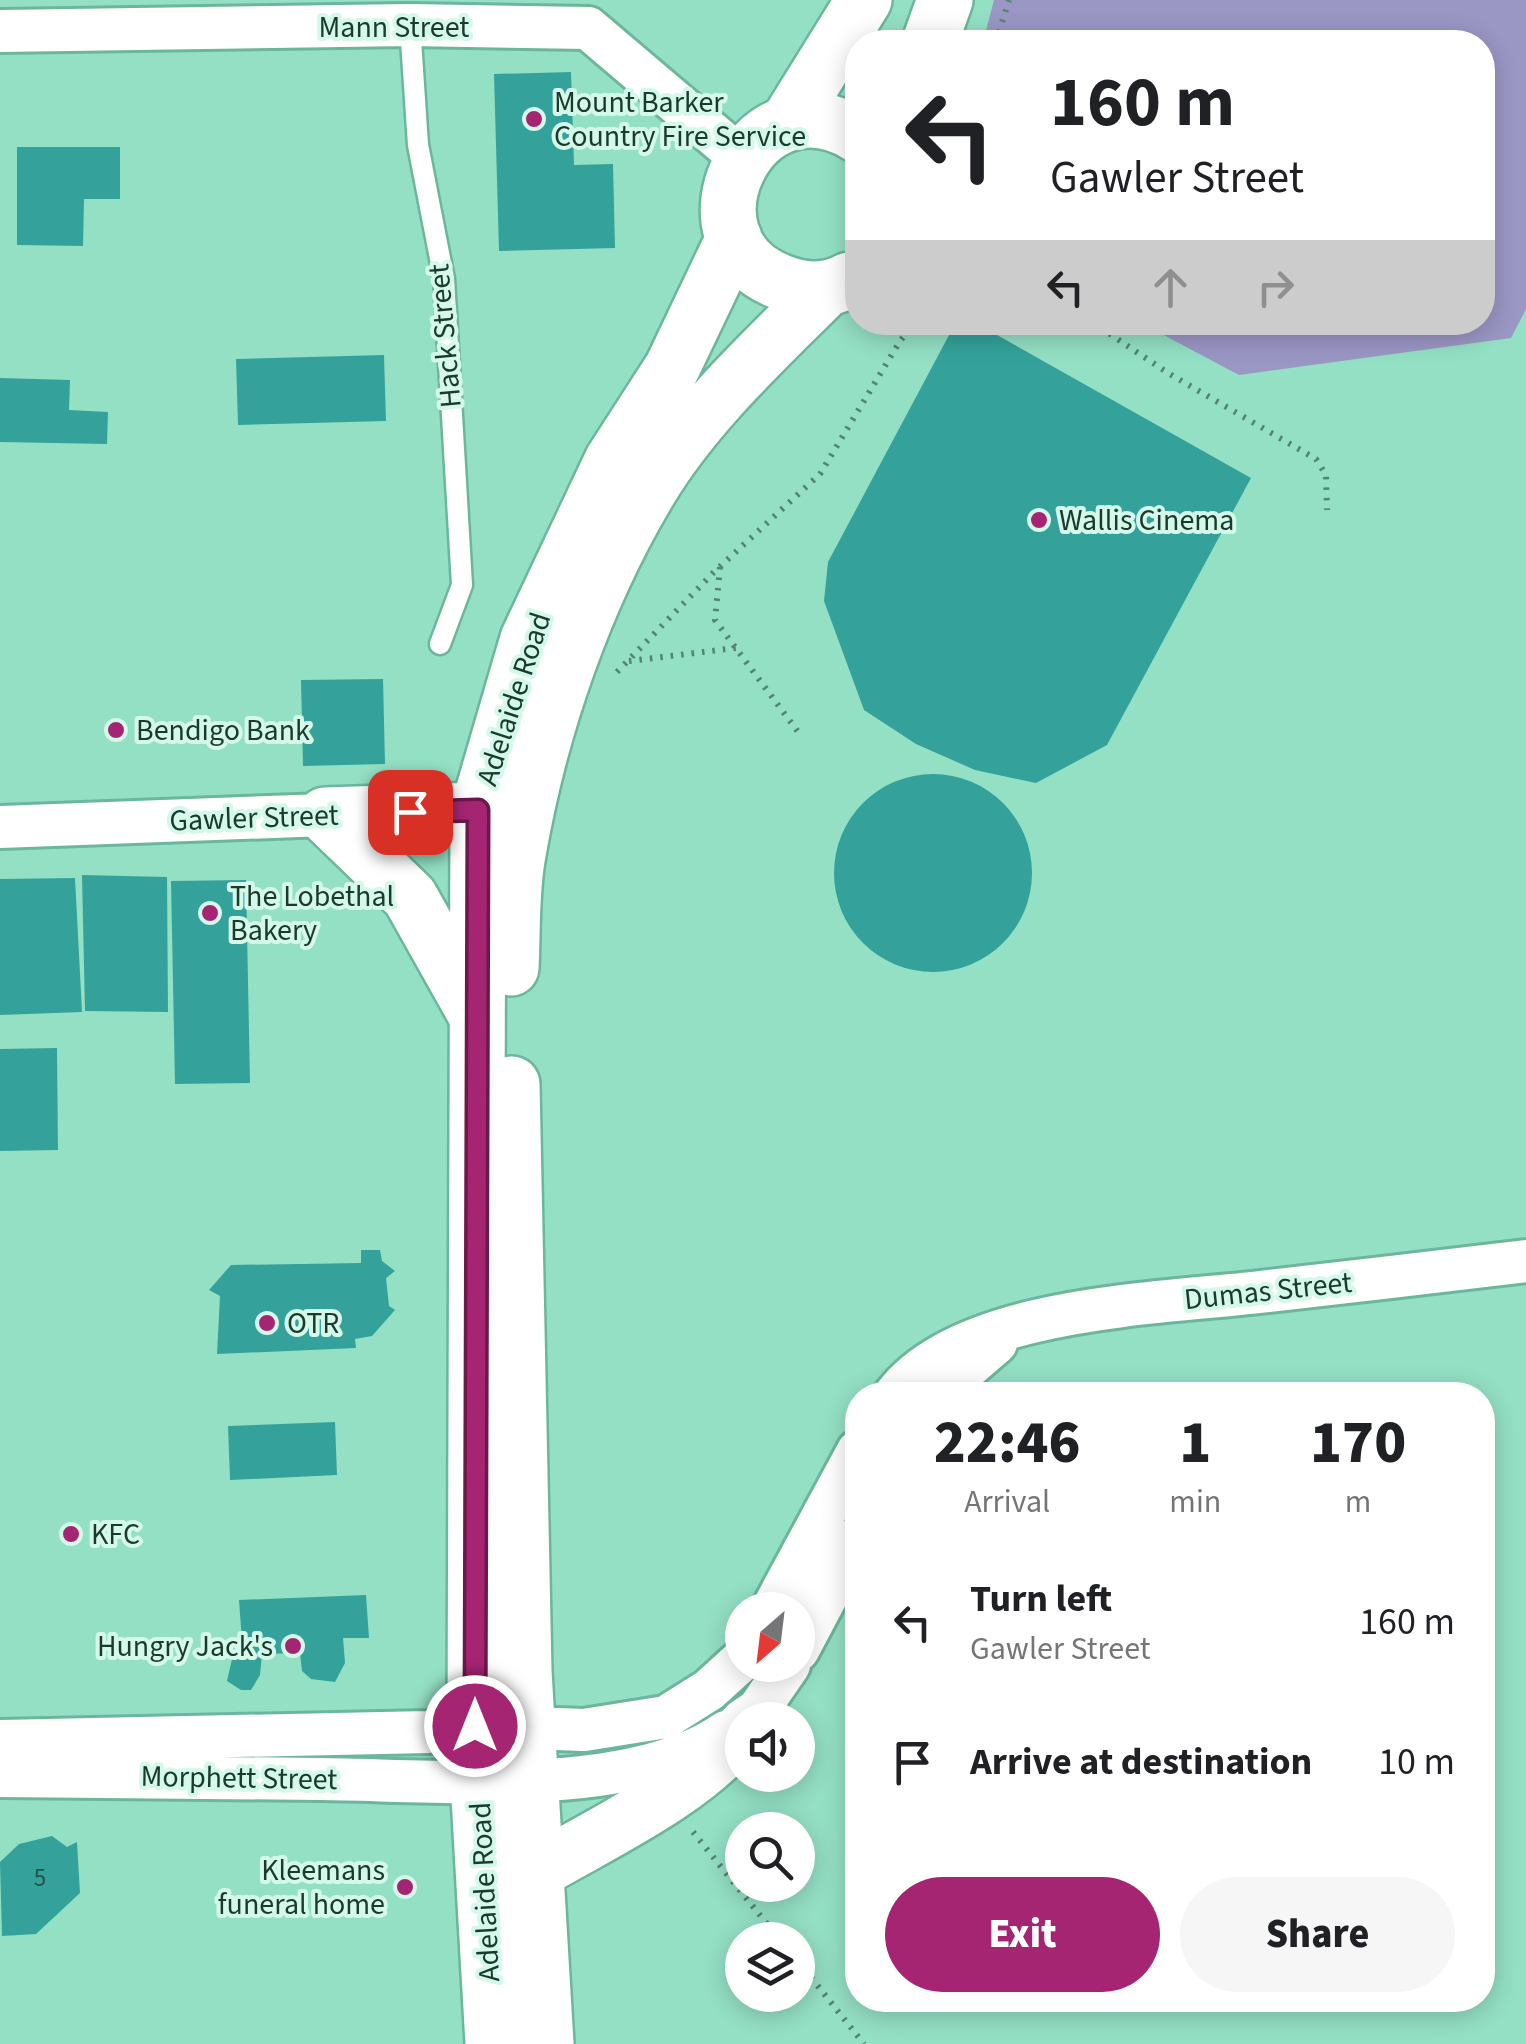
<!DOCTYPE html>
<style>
body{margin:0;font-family:"Source Sans 3",sans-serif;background:#f6f6f6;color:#202124;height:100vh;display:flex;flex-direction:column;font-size:38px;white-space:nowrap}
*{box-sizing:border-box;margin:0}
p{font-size:32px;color:#757577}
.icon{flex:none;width:55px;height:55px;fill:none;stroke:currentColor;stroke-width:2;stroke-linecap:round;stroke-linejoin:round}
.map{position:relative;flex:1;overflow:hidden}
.drawer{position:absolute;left:845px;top:1382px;width:650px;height:630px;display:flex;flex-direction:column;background:#fff;border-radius:40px;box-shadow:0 5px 25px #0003}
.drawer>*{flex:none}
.hud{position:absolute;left:845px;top:30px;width:650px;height:305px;border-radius:40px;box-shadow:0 5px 25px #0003;background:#fff;color:#202124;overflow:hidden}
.needle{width:65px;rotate:208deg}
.fabs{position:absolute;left:725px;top:1592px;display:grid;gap:20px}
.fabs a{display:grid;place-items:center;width:90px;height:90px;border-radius:50%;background:#fff;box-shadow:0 5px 25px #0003;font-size:50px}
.pin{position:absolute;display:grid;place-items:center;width:85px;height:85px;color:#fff;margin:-42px;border-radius:20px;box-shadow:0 5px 15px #0006}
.me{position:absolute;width:110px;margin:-55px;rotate:0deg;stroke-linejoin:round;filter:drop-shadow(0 0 8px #0008)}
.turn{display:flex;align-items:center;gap:35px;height:210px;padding:0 40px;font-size:45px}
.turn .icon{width:130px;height:130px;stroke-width:2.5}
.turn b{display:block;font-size:70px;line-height:85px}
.lanes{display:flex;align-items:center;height:95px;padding:0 40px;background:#0003;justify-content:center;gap:50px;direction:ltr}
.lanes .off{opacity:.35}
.eta{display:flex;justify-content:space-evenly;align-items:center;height:170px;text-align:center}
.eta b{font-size:60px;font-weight:800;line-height:70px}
.button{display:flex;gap:20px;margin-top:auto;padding:20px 40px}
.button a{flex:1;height:115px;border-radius:60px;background:#a62573;color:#fff;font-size:40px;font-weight:800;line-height:115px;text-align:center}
.button a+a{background:#f6f6f6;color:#202124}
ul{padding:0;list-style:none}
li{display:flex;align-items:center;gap:30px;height:140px;padding:0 40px}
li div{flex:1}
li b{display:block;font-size:38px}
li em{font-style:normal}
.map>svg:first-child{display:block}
</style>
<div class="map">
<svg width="1526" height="2044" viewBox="0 0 1526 2044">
<rect width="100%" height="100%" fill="#94e0c4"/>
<path fill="#9b97c5" d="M 994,0 L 1526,0 L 1526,309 L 1511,338 L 1239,375 L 1141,323 L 1482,322 L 1482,42 L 983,42 Z"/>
<path fill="#34a29b" d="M 571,72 L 574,165 L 613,164 L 615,248 L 499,251 L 494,74 Z
M 17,147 L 120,147 L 120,199 L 84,199 L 83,246 L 17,245 Z
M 956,322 L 974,322 L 1251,478 L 1107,745 L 1036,783 L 975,770 L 916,744 L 864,710 L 824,601 L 828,562 Z
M 384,355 L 386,421 L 238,425 L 236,359 Z
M 0,378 L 70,380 L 69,410 L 108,412 L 107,444 L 0,442 Z
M 383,679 L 385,764 L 303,766 L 301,680 Z
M834 873a99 99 0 1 1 198 0a99 99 0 1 1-198 0Z
M 82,875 L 167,877 L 168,1012 L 85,1011 Z
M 75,878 L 82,1012 L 0,1015 L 0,879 Z
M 246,880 L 250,1083 L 175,1084 L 171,881 Z
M 57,1048 L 58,1150 L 0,1151 L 0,1049 Z
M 361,1250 L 380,1250 L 382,1261 L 395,1271 L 386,1278 L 389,1306 L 395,1310 L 372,1336 L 355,1339 L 356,1348 L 217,1354 L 220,1296 L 209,1290 L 231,1265 L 361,1263 Z
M 335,1422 L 337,1475 L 230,1480 L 228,1426 Z
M 366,1595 L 369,1638 L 343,1638 L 345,1663 L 335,1682 L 311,1679 L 302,1671 L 300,1653 L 262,1654 L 260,1675 L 251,1690 L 241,1690 L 227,1681 L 232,1659 L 243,1655 L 239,1600 Z
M 52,1836 L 67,1847 L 77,1842 L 80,1893 L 36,1934 L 2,1936 L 0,1862 L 19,1844 Z"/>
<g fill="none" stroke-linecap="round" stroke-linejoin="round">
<g stroke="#6cb69b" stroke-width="25">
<path id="lane" d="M 410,25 L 418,145 L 444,279 L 462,585 L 440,644"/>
</g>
<g stroke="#6cb69b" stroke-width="48">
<path id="street" d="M 0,31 L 410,25 L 588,28 L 741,158
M 0,827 L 325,815
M 895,1395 C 962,1307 1157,1304 1260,1292 C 1349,1282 1437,1272 1526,1261
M 945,1395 L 960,1374 L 996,1343
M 772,1610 L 858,1451
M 798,1650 L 858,1537
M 743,1720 L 758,1710 L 789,1665
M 0,1741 L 428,1732 L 475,1726 L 584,1730 L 666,1717 L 709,1690 L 742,1660
M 0,1776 C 107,1777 214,1778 321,1779 C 435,1780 631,1799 726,1732"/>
</g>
<g stroke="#6cb69b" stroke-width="60">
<path id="secondary" d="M 325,815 L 410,897 L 475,1013
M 325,815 L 478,810 L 511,775"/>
</g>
<g stroke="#6cb69b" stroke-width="60">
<path id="primary" d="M 930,42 L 945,0
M 787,124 L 864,0
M 849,280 C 828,292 804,291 781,282 C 671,242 751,69 858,135
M 511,968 C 513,930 511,891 518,854 C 539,730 585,597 650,489 C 696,413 764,351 826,289
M 512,1084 L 524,1671 L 546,2044
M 537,1871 C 602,1833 696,1790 742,1730
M 493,2044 L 475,1726 L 478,810 L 528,639 L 612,461 L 672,368 L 734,238"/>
</g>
<path stroke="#518572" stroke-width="6" stroke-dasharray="2.5 8" stroke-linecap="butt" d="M 996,42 L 1009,0
M 1092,322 L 1168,373 L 1316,459 L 1326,475 L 1327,510
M 720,567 L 715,620 L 801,736
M 629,661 L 736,648
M 617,672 L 713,573 L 820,474 L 900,341 L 916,322
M 693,1832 L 780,1940
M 798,1961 L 864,2044"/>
<use href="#lane" stroke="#fff" stroke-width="20"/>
<use href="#street" stroke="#fff" stroke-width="42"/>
<use href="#secondary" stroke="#fff" stroke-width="55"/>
<use href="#primary" stroke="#fff" stroke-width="55"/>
</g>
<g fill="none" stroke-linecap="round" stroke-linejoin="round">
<g stroke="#6c184b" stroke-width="25">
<path id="route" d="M 410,812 L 478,810 L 475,1726"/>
</g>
<use href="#route" stroke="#a62573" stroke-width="18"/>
</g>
<g fill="#a62573" stroke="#d4f8e9" stroke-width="4">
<circle cx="534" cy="119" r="10"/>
<circle cx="1039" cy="520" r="10"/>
<circle cx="116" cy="730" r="10"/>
<circle cx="210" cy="913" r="10"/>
<circle cx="267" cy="1323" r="10"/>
<circle cx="71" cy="1534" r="10"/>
<circle cx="293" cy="1646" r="10"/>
<circle cx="405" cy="1887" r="10"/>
</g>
<g text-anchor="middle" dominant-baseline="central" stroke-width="8" stroke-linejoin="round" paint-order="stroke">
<g font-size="25" fill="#21544a">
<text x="40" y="1878">5</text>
</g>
<g font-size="30" fill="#1b3a2f" stroke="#d4f8e9">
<text x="394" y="27">Mann Street</text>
<text transform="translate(445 336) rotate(-95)">Hack Street</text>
<text transform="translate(514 699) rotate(-72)">Adelaide Road</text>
<text transform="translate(254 818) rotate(-2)">Gawler Street</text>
<text transform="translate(1268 1291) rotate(-6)">Dumas Street</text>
<text transform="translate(239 1778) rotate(1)">Morphett Street</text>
<text transform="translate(485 1892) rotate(-93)">Adelaide Road</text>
</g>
<g font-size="30" fill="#1b3a2f" stroke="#d4f8e9" text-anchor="start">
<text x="554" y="102">Mount Barker<tspan x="554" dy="34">Country Fire Service</tspan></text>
<text x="1059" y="520">Wallis Cinema</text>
<text x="136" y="730">Bendigo Bank</text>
<text x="230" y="896">The Lobethal<tspan x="230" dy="34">Bakery</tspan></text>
<text x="287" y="1323">OTR</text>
<text x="91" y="1534">KFC</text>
<text x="273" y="1646" text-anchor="end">Hungry Jack's</text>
<text x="385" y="1870" text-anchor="end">Kleemans<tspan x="385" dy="34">funeral home</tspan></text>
</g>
</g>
</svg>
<div class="fabs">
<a><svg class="needle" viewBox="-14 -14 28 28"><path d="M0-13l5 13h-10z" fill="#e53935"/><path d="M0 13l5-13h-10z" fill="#757577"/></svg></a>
<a><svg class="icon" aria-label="sound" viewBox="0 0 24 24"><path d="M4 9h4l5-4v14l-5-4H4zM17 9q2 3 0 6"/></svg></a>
<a><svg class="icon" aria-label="search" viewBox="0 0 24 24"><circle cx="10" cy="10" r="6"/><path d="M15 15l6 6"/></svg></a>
<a><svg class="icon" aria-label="layers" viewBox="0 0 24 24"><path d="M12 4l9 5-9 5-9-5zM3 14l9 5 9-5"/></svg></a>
</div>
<div class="pin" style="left:410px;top:812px;background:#d93025"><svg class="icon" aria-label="arrive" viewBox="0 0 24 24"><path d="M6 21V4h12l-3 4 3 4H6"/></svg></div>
<svg class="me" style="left:475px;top:1726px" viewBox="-20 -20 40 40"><circle r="17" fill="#a62573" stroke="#fff" stroke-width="3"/><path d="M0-11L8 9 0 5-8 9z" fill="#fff"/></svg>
<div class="hud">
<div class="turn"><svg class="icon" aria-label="left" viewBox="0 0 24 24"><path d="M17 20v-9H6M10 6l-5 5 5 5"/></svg><div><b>160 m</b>Gawler Street</div></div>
<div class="lanes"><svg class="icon" aria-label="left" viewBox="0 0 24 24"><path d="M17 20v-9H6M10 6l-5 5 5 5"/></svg><svg class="icon off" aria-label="ahead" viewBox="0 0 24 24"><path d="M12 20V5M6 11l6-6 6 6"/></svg><svg class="icon off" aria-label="right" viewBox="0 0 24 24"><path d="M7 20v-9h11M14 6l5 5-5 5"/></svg></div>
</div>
<section class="drawer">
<div class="eta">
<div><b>22:46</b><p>Arrival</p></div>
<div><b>1</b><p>min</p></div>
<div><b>170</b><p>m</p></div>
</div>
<ul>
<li><svg class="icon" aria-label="left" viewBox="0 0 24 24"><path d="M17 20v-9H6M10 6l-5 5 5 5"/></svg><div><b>Turn left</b><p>Gawler Street</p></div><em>160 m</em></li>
<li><svg class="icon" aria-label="arrive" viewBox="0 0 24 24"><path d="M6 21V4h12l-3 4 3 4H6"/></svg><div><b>Arrive at destination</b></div><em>10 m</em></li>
</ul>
<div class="button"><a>Exit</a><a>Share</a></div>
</section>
</div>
